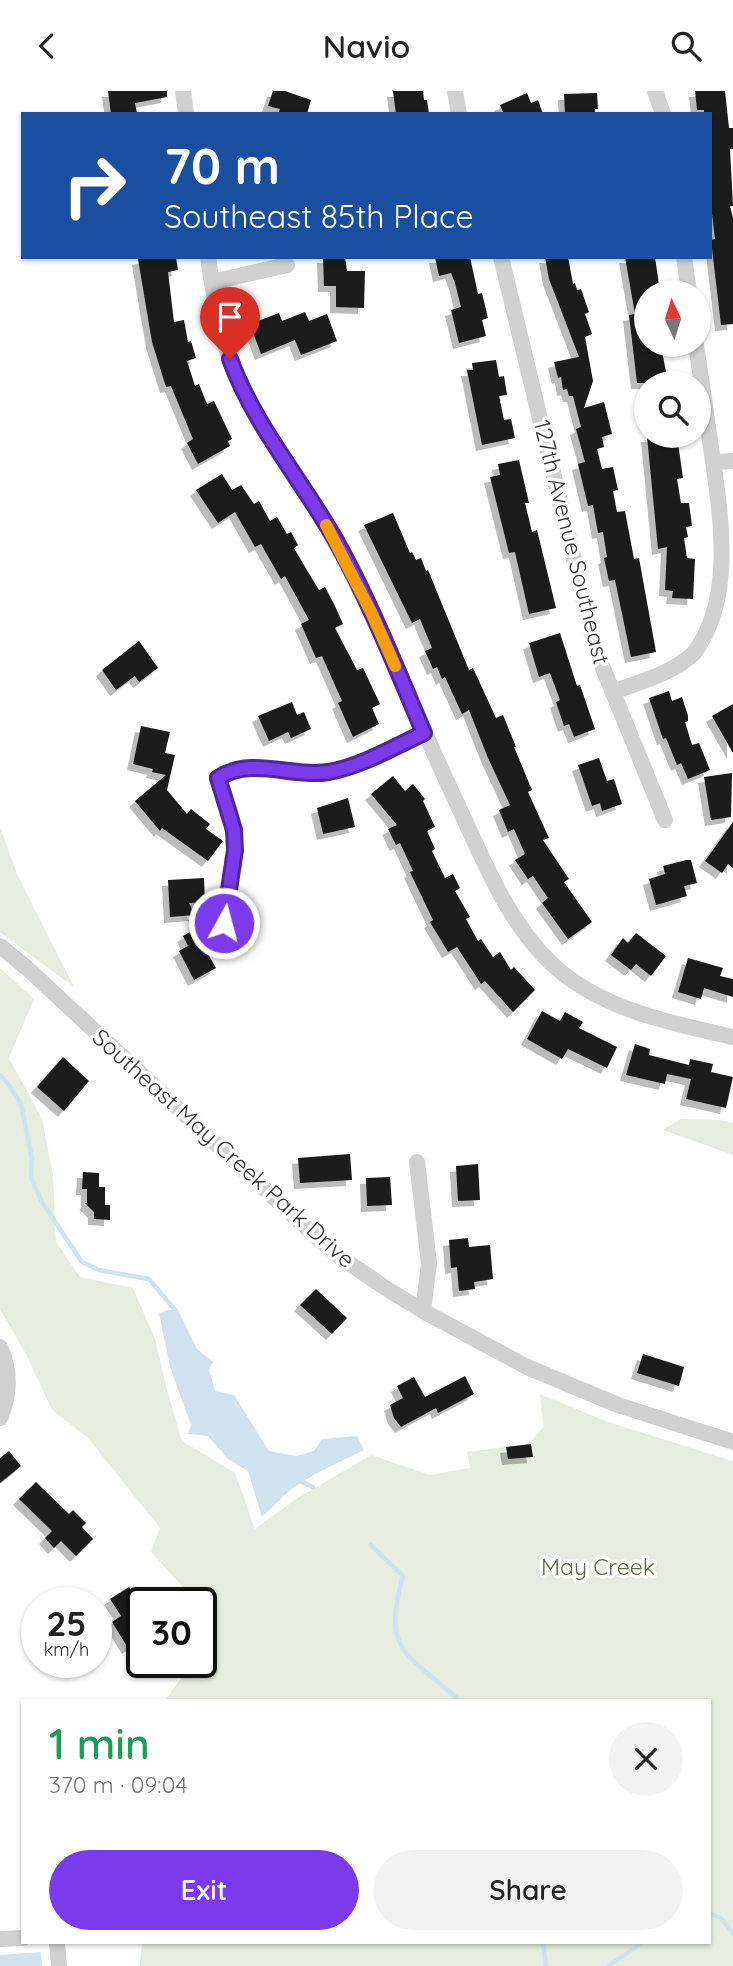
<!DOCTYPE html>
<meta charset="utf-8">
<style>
body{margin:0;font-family:Quicksand,sans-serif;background:#f2f2f2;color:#222;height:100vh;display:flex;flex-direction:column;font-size:26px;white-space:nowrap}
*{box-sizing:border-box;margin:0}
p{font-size:23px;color:#767676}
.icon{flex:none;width:38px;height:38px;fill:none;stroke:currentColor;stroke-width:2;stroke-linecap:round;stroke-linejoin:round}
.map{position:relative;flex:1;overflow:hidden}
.side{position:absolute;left:21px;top:1608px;width:690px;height:245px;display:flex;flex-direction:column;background:#fff;border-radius:0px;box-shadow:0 2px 5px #0004}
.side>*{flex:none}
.top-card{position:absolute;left:21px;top:21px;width:691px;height:147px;border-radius:0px;box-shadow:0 2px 5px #0004;background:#1a4fa0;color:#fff;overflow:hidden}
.needle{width:46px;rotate:356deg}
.controls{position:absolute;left:634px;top:189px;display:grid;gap:14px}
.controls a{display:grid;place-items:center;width:77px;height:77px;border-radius:50%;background:#fff;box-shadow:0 2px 5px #0004;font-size:35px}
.speed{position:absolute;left:21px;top:1496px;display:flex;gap:14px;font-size:35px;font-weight:700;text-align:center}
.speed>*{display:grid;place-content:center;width:91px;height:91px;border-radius:50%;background:#fff;box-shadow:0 2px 5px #0004;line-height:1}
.speed small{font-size:18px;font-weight:400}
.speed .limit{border:4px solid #111;border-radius:10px;background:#fff;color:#111}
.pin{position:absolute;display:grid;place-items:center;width:60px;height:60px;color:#fff;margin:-72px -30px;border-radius:50% 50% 50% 0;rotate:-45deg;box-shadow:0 0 7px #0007}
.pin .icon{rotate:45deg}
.me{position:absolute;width:77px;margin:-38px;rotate:7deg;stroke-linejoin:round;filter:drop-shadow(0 0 5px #0008)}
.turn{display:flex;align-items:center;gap:24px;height:147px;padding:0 28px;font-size:32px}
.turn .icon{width:91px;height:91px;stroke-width:2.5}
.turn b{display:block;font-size:49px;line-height:60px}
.round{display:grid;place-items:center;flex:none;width:74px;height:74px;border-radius:37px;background:#f2f2f2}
.headline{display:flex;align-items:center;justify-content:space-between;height:119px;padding:0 28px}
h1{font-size:42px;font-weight:600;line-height:52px;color:#1e9e55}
.cta{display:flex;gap:14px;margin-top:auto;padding:14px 28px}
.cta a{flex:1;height:80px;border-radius:42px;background:#7c3aed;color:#fff;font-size:28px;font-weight:600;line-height:80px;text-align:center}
.cta a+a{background:#f2f2f2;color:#222}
header{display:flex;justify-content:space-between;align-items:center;height:91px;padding:0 28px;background:#fff;font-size:32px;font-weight:600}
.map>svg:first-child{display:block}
</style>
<header><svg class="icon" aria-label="back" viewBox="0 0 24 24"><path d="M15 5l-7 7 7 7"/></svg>Navio<svg class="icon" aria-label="search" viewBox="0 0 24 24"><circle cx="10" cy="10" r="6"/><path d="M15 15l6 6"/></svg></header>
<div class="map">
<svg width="733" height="1875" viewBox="0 0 733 1875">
<defs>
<filter id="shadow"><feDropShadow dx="-6" dy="6" stdDeviation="0" flood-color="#0004"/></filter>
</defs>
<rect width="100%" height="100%" fill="#fff"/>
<path fill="#e6ecdf" d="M 0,736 L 17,783 L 74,896 L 0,841 Z
M 0,877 L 34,908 L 9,967 L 42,1028 L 53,1084 L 56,1151 L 80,1186 L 133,1197 L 155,1248 L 167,1299 L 182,1350 L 235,1382 L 255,1438 L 296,1408 L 371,1364 L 430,1384 L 470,1377 L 467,1361 L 529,1353 L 543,1336 L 540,1303 L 608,1331 L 733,1370 L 733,1875 L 140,1875 L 142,1852 L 709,1852 L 709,1610 L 165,1610 L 192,1572 L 201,1572 L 201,1559 L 204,1555 L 201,1546 L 201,1512 L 189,1512 L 183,1496 L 151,1461 L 160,1437 L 87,1346 L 52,1319 L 27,1265 L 0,1218 Z
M 681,1028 L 719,1029 L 733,1032 L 733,1064 L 663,1039 Z"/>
<path fill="#cfe2ee" d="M 177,1217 L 197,1258 L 213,1271 L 209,1279 L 215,1300 L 234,1304 L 269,1360 L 296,1365 L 314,1360 L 322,1348 L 357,1345 L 364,1359 L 315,1383 L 291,1398 L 262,1426 L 248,1380 L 228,1368 L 208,1345 L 188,1343 L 191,1334 L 170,1276 L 159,1222 Z
M 41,1861 L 42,1875 L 0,1875 L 0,1864 Z"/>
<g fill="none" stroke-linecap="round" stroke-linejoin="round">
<path stroke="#cfe2ee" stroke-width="4.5" d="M 0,984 L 9,994 L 21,1013 L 32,1068 L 31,1087 L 42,1111 L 82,1171 L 99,1179 L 149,1188 L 176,1220
M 300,1390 L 313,1396
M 371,1454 L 403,1485 C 381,1563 408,1562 460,1610
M 709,1822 L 721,1827 L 733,1842
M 543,1852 L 546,1875
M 608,1875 L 642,1852"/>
</g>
<path fill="#1a1a1a" filter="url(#shadow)" d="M 108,0 L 167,0 L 167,6 L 135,12 L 137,23 L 111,23 Z
M 273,0 L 285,0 L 311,9 L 307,23 L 278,23 L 280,18 L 268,15 Z
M 393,0 L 423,0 L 424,9 L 427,9 L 429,23 L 396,23 Z
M 695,0 L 725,0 L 729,37 L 733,37 L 733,58 L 730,58 L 733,115 L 730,115 L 733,127 L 733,233 L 721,234 L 711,149 L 715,148 L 710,105 L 710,23 L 704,23 L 704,19 L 697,19 Z
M 527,2 L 531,12 L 538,9 L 543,23 L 504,23 L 500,14 Z
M 597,2 L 598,18 L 595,18 L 595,23 L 565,23 L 564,3 Z
M 149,166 L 176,166 L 178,179 L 168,181 L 174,231 L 184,229 L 188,251 L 191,250 L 196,267 L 187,270 L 195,295 L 199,293 L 207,313 L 214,310 L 232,348 L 228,350 L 230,355 L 198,373 L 187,352 L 193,348 L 171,295 L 166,296 L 152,251 L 138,168 Z
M 323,166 L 345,166 L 347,180 L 365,180 L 364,217 L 336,216 L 336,195 L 324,195 Z
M 435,166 L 470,166 L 478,203 L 482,202 L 488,227 L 482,229 L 486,245 L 459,252 L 451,219 L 461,216 L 455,192 L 451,182 L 439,185 Z
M 545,166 L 568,166 L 573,193 L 575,192 L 577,199 L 581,198 L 589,221 L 585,223 L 592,243 L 585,246 L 593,290 L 584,317 L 604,311 L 612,343 L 602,346 L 604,356 L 597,358 L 602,378 L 613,376 L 618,399 L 613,400 L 617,421 L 625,420 L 634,468 L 639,467 L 656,561 L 631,566 L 615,489 L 609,490 L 604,467 L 607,466 L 603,441 L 598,442 L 593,414 L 588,415 L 578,373 L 585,371 L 576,338 L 581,336 L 573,305 L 569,305 L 567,298 L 563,299 L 561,286 L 558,287 L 554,271 L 579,266 L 549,188 Z
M 625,166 L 655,166 L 659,194 L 654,195 L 655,201 L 646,201 L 646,254 L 661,254 L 668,292 L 637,292 L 629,224 L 635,223 Z
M 305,221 L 309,230 L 327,223 L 337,250 L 301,264 L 295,249 L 261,263 L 250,233 L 279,222 L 282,230 Z
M 496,269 L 499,286 L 504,285 L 507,304 L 499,305 L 504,329 L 511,328 L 515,347 L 482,354 L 467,279 L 473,279 L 472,272 Z
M 647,345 L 677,345 L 683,387 L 677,388 L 681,412 L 689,412 L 692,435 L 686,436 L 688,446 L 684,447 L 687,467 L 695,468 L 693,508 L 672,507 L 673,500 L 665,499 L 667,456 L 658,458 Z
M 519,369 L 529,412 L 525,412 L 532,441 L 537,439 L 556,517 L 529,523 L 515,461 L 509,462 L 490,386 L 500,384 L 498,373 Z
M 222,383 L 232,399 L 241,394 L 254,413 L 259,410 L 270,430 L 277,426 L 287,443 L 291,441 L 298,454 L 294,457 L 308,481 L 319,499 L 325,496 L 335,515 L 343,533 L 335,537 L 357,579 L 363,577 L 372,596 L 380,613 L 372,617 L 379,633 L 353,646 L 338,612 L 342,610 L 322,565 L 316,567 L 301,533 L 309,529 L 285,485 L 281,488 L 261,453 L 255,456 L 235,421 L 218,432 L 196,399 Z
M 393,422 L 410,462 L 412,461 L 416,469 L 421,467 L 426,480 L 428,479 L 469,579 L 473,577 L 496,627 L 503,624 L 516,656 L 514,656 L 532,699 L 528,701 L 549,747 L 543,749 L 569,788 L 564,791 L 592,831 L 568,848 L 542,812 L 548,807 L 533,785 L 528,788 L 515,769 L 525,763 L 514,738 L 508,741 L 499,719 L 510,714 L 488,667 L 469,619 L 462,623 L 445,586 L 442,588 L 437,576 L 433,578 L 425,560 L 432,557 L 420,528 L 412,532 L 364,434 Z
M 560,542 L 577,595 L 580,594 L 595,638 L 574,646 L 569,633 L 564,635 L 556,611 L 560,609 L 550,582 L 539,586 L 529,552 Z
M 139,550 L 158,577 L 139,591 L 135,585 L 116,599 L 102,579 Z
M 669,600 L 672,610 L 682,606 L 688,625 L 688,630 L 685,631 L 692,654 L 699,652 L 710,679 L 688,688 L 681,672 L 677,674 L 666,647 L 663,648 L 649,607 Z
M 292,611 L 297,624 L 304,621 L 311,638 L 291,647 L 288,641 L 269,650 L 258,625 Z
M 733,613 L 733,662 L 712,625 Z
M 141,635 L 170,641 L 165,662 L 175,664 L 167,699 L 187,723 L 191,718 L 210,733 L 206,738 L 223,750 L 208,770 L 162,737 L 160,740 L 135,710 L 166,684 L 152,681 L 153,678 L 133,673 Z
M 599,667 L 607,690 L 614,688 L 622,713 L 602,720 L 600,712 L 592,715 L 578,674 Z
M 732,682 L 731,726 L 711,729 L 704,686 Z
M 393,685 L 405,700 L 413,693 L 425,708 L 423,710 L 435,736 L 427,740 L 435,758 L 432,760 L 445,787 L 453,783 L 460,797 L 455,800 L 470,826 L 466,828 L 478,850 L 481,848 L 493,866 L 500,861 L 511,879 L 514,876 L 535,899 L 513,921 L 485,890 L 481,893 L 457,856 L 448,861 L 430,831 L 433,829 L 410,781 L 413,780 L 400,752 L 396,754 L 388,738 L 397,734 L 371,703 Z
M 348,707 L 355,736 L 323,743 L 317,717 Z
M 733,731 L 733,777 L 728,773 L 722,782 L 705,770 Z
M 686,769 L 691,769 L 697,792 L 684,795 L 687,805 L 656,814 L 649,788 L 665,783 L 663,775 Z
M 204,787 L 205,811 L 189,812 L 195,824 L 170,826 L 168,789 Z
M 201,835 L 212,855 L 206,859 L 216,877 L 194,889 L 179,860 L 188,855 L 183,845 Z
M 636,842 L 666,865 L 651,885 L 636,873 L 631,879 L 611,864 L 623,847 L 628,852 Z
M 688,867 L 723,877 L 720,885 L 733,888 L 733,906 L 704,897 L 701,908 L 678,901 Z
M 542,920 L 560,930 L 565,921 L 583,931 L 579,937 L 617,956 L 607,977 L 568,958 L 562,968 L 527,948 Z
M 635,953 L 650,958 L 649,964 L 689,974 L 690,968 L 713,973 L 711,981 L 733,986 L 726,1017 L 686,1008 L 691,988 L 667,983 L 665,993 L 626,984 Z
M 63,966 L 89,990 L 64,1020 L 37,996 Z
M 350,1063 L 352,1089 L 300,1092 L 298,1067 Z
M 478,1073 L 480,1109 L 458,1110 L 456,1075 Z
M 83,1081 L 99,1082 L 99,1096 L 105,1096 L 105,1114 L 110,1114 L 110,1129 L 94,1128 L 94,1121 L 85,1112 L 87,1112 L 87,1098 L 82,1098 Z
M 390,1086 L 392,1114 L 367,1115 L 366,1087 Z
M 468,1147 L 469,1156 L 490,1154 L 493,1188 L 474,1191 L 475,1198 L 459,1200 L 457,1176 L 451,1177 L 449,1149 Z
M 316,1198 L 347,1227 L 332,1243 L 300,1214 Z
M 643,1263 L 684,1276 L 679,1295 L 637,1282 Z
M 465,1285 L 474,1303 L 438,1322 L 436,1317 L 401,1336 L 394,1327 L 390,1314 L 403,1307 L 397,1295 L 414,1286 L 425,1306 Z
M 531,1353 L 533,1366 L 508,1368 L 506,1356 Z
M 9,1360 L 21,1375 L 0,1392 L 0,1367 Z
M 36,1391 L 69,1423 L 73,1419 L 86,1432 L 82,1436 L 93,1448 L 76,1465 L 61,1450 L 54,1457 L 45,1447 L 52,1440 L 19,1408 Z
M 129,1496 L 142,1516 L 142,1548 L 128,1557 L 112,1531 L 121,1525 L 110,1508 Z"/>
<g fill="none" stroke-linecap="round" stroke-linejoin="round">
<path stroke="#d0d0d0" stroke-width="16" d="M 183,0 L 186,23
M 455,0 L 459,23
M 655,0 L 663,23
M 208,166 C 214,207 221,252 238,289 C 264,347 308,396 337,452 C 382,540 419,632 461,721 C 486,775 509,833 553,874 C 602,919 671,932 733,946
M 501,166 L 596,560 L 665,729
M 684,166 L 689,201
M 212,191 L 287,174
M 713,371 L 733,370
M 613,601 C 639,591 674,582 694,562 C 733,510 722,433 713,370 C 707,331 702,292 696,254
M 224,832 C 227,802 238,769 234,739 C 232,721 225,704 218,687 C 252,665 291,687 329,681 C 362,676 394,656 424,642
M 0,855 L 27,877 L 310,1140 L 340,1166 L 387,1198 L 423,1220 L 527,1276 L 618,1314 L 733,1351
M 417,1071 L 429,1172 L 423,1220
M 0,1256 C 11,1281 10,1303 0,1327
M 0,1848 L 23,1847
M 57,1852 L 59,1875"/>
</g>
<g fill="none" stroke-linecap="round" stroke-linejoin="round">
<g stroke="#51269a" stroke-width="18">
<path id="route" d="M 224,832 L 235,759 L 234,739 L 218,687 C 253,665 291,687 329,681 C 362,675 394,656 424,642 C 396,577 370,510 335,448 C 301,388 254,334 230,268"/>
</g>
<use href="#route" stroke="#7c3aed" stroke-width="12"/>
<path stroke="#f59e0b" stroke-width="12" d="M 326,434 L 371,521 L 395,575"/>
</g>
<g text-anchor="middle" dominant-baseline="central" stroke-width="7" stroke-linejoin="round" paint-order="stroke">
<g font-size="23" fill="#333" stroke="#fff">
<text transform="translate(572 451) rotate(76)">127th Avenue Southeast</text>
<text transform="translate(224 1057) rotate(42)">Southeast May Creek Park Drive</text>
</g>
<g font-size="23" fill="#56703f" stroke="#fff">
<text x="598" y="1475">May Creek</text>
</g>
</g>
</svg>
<div class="controls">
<a><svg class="needle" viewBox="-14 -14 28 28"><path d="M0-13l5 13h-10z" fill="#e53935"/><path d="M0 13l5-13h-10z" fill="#767676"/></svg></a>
<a><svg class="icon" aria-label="search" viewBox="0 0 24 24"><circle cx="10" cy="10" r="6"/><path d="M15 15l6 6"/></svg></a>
</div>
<div class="speed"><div>25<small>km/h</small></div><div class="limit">30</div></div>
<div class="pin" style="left:230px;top:268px;background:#d93025"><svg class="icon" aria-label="arrive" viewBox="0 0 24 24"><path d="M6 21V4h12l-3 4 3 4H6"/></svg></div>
<svg class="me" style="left:224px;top:832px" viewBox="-20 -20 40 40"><circle r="17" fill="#7c3aed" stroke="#fff" stroke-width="3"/><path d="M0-11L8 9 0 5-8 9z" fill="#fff"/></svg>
<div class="top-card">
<div class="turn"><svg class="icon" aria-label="right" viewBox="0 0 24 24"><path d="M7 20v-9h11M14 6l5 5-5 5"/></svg><div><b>70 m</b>Southeast 85th Place</div></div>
</div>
<section class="side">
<div class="headline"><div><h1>1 min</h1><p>370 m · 09:04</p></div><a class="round"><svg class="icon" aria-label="close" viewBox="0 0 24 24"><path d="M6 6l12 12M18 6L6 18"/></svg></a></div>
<div class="cta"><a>Exit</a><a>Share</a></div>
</section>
</div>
